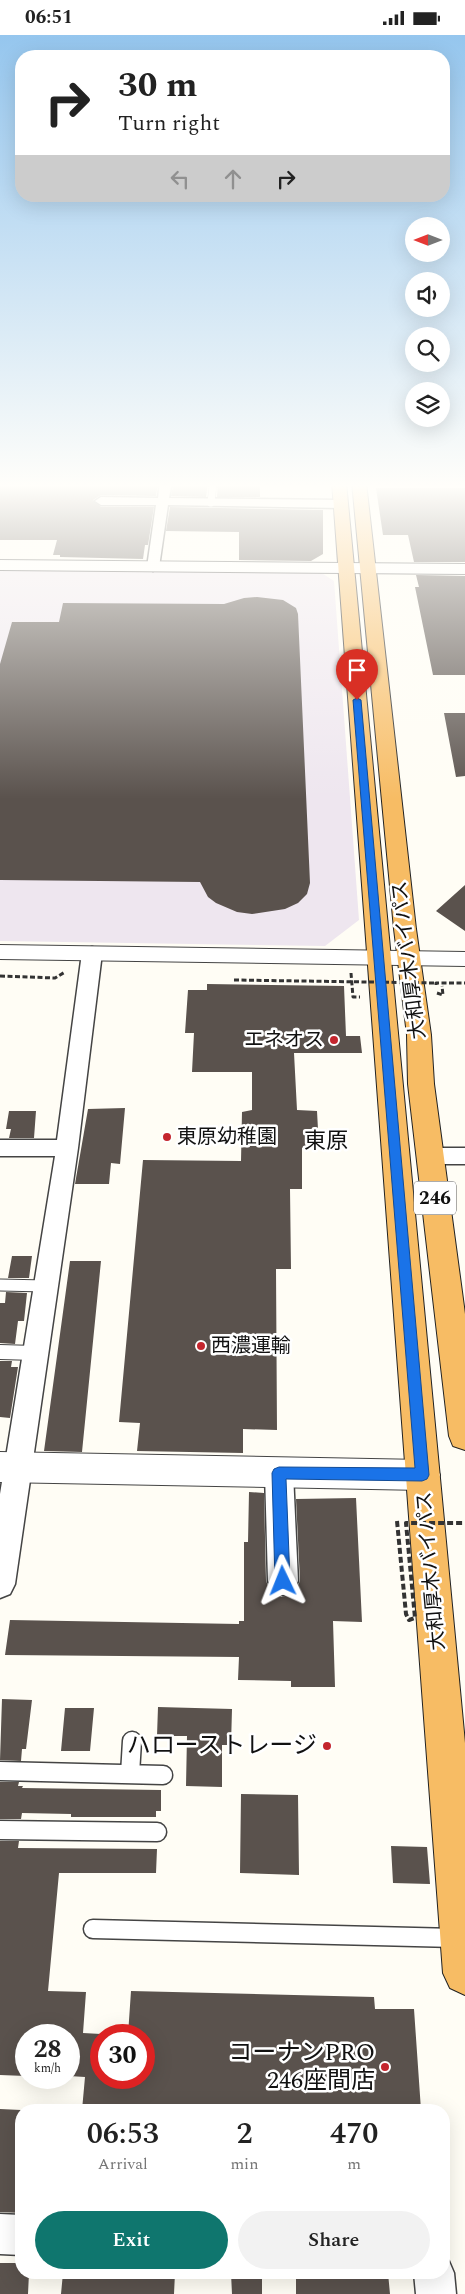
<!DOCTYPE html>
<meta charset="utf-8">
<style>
body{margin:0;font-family:Spectral,"Noto Sans JP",serif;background:#f2f2f2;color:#222;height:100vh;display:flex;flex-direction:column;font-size:19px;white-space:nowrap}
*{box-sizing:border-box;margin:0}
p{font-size:16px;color:#767676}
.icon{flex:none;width:28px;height:28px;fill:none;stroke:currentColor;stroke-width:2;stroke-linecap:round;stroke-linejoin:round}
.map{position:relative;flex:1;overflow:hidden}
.side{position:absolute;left:15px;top:2069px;width:435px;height:175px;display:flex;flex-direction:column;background:#fff;border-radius:20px;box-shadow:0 5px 20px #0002}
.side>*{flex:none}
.banner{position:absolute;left:15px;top:15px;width:435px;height:152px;border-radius:20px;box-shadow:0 5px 20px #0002;background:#fff;color:#222;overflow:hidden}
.needle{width:32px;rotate:270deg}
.buttons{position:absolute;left:405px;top:182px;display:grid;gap:10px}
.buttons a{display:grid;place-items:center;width:45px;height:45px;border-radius:50%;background:#fff;box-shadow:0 5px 20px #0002;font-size:25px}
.speed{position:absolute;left:15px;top:1989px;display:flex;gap:10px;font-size:25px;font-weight:700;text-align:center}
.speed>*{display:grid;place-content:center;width:65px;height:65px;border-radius:50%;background:#fff;box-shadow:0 5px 20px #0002;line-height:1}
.speed small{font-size:12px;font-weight:400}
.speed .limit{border:8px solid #d22;background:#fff;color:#111}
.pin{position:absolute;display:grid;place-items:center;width:42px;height:42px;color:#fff;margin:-51px -21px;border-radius:50% 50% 50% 0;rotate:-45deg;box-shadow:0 0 5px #0007}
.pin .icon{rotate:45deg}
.me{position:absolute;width:55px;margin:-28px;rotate:358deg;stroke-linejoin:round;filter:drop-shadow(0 0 4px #0008)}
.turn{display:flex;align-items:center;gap:18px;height:105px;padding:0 20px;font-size:22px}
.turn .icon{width:65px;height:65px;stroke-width:2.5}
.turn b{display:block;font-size:35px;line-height:42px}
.lanes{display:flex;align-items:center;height:48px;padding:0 20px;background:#0003;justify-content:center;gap:25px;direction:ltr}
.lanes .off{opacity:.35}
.eta{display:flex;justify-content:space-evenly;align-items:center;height:85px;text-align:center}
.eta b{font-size:30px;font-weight:600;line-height:35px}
.button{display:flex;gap:10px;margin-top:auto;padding:10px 20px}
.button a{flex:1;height:58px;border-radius:30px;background:#0f766e;color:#fff;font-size:20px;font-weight:600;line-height:58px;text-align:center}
.button a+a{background:#f2f2f2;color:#222}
.status{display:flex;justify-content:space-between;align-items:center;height:35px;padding:0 25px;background:#fff;direction:ltr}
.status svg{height:14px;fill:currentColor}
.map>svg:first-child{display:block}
</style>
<div class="status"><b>06:51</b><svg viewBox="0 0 49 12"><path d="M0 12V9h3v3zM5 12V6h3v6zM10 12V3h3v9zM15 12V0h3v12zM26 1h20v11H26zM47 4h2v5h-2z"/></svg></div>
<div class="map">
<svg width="465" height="2259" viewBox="0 0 465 2259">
<rect width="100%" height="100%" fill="#fffdf5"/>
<path fill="#eee6ef" d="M 0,534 L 320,537 L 334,546 L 359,885 L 325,911 L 0,906 Z"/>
<path fill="#5a524d" d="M 0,447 L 158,447 L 156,461 L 101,460 L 93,465 L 101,472 L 154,472 L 148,510 L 145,510 L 143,524 L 60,522 L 60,520 L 53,520 L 57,505 L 0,505 Z
M 174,447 L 208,447 L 206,462 L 171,461 Z
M 218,447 L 260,447 L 260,462 L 217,462 Z
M 376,453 L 465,453 L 465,527 L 414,527 L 408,500 L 383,500 Z
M 170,472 L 323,475 L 323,519 L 311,526 L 239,525 L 239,497 L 166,496 Z
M 416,540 L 465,541 L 465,640 L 433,640 L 415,552 L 419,552 Z
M 257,562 L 283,565 L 296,573 L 298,579 L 310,848 L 307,859 L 298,868 L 285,874 L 252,879 L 237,877 L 216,868 L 208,862 L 200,847 L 0,845 L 0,629 L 12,587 L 59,587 L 63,568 L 224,569 L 244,563 Z
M 444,678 L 465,678 L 465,741 L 456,742 Z
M 465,850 L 465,896 L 436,876 Z
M 207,949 L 344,951 L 346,1001 L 360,1001 L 362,1018 L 294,1018 L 297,1075 L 317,1076 L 319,1113 L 302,1113 L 302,1154 L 290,1154 L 291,1234 L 276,1234 L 277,1395 L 243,1394 L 243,1418 L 137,1416 L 140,1388 L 119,1387 L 143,1125 L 241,1126 L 242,1077 L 252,1075 L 252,1037 L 192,1037 L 194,998 L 185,998 L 188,955 L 207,955 Z
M 125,1073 L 120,1129 L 111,1128 L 109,1149 L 75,1149 L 88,1074 Z
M 9,1076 L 36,1076 L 34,1103 L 9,1103 L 11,1094 L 6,1094 Z
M 12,1221 L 32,1221 L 29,1243 L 8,1243 Z
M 70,1226 L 101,1226 L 82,1417 L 44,1416 Z
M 6,1257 L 27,1258 L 24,1286 L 18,1286 L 15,1309 L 0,1308 L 0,1268 L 5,1268 Z
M 0,1326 L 12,1326 L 11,1332 L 18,1332 L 10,1383 L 0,1382 Z
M 249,1457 L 264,1458 L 266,1546 L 271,1557 L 282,1562 L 294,1558 L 300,1546 L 296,1464 L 356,1463 L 362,1587 L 333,1586 L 335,1652 L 291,1652 L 291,1646 L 238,1645 L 239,1622 L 5,1620 L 10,1585 L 239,1589 L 239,1586 L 244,1586 L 244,1507 L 248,1507 Z
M 2,1664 L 32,1665 L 26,1714 L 22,1714 L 21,1726 L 0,1725 Z
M 158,1672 L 232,1674 L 231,1710 L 222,1710 L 222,1752 L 186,1751 L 187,1701 L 157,1701 Z
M 65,1673 L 94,1673 L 90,1716 L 61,1716 Z
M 0,1747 L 19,1747 L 18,1751 L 23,1751 L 22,1753 L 161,1755 L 161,1776 L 156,1776 L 156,1782 L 71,1782 L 71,1779 L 22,1778 L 21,1784 L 0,1784 Z
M 241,1759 L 298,1760 L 299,1840 L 240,1838 Z
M 0,1806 L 19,1806 L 18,1813 L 157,1814 L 156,1838 L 59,1838 L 48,1956 L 86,1957 L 83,1998 L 101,1999 L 101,2042 L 144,2042 L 144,2000 L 128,2000 L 131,1956 L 374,1962 L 375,1974 L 414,1974 L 421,2075 L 82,2075 L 85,2042 L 69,2041 L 69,2000 L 26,2000 L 26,2041 L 0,2040 Z
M 391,1811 L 427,1812 L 430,1849 L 393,1848 Z
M 0,2074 L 21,2075 L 21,2178 L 0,2177 Z
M 0,2228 L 21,2228 L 21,2238 L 29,2238 L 28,2259 L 0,2259 Z
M 63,2238 L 175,2238 L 174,2259 L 61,2259 Z
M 231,2238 L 262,2238 L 262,2259 L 232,2259 Z
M 296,2238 L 388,2238 L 390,2259 L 296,2259 Z"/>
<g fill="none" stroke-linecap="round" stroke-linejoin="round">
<g stroke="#444" stroke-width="8">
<path id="service-far3" d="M 211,468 L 213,449"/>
</g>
<g stroke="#444" stroke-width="13">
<path id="service-far2" d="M 0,1250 L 46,1251"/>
</g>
<g stroke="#444" stroke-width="16">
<path id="service-far1" d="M 0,1317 L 35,1318"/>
</g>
<g stroke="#444" stroke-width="21">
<path id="service" d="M 0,1736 L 163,1740
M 130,1739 L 132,1706
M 0,1795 L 157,1797
M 93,1894 L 455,1903"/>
</g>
<g stroke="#444" stroke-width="3">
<path id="minor" d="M 160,447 L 172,447 L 169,463 L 341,465 L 347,469 L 341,473 L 168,470 L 159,532 L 153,536 L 147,532 L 156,470 L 101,470 L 95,466 L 101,462 L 158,463 Z
M 92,912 L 99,914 L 102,918 L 78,1113 L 15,1549 L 10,1559 L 0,1563 L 0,1459 L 55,1121 L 0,1121 L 0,1105 L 57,1105 L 82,918 L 85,914 Z
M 429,1113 L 465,1113 L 465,1129 L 429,1129 L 421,1127 L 418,1121 L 421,1115 Z
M 279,1426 L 289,1429 L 293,1438 L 298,1546 L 293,1556 L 283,1560 L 273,1556 L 268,1546 L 265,1438 L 269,1429 Z
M 0,2179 L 21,2180 L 21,2220 L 0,2219 Z
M 444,2222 L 448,2224 L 454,2238 L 456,2259 L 416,2259 L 414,2238 L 444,2238 Z"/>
</g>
<g stroke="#444" stroke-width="2">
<path id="tertiary" d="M 0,525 L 465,529 L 465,539 L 0,535 Z
M 0,910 L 465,917 L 465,931 L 0,924 Z
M 0,1417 L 423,1425 L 435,1429 L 440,1440 L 435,1451 L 423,1455 L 0,1447 Z"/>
</g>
<g stroke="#222" stroke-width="2">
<path id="trunk" d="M 332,447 L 346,447 L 465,1708 L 465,1960 L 450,1953 L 443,1938 Z
M 352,447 L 366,447 L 416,894 L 431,1000 L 434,1049 L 465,1279 L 465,1415 L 453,1411 L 449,1401 L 408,1049 L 407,1000 L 394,894 Z"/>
</g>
<path stroke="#333" stroke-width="3" stroke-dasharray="5 2.5" stroke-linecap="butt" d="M 351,938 L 353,962 L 360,962
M 0,941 L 55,943 L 65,937
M 436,950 L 436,948 L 465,948
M 437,958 L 443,960 L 442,951"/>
<use href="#service-far3" stroke="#fff" stroke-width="7"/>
<use href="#service-far2" stroke="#fff" stroke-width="11"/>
<use href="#service-far1" stroke="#fff" stroke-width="14"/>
<use href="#service" stroke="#fff" stroke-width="18"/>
<use href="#minor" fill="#fff" fill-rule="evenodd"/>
<use href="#tertiary" fill="#fff" fill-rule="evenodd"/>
<use href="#trunk" fill="#f7bc64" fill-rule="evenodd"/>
<path stroke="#333" stroke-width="3" stroke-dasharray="5 2.5" stroke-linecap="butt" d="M 234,945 L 436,948"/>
<path stroke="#333" stroke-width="4" stroke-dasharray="6 3" stroke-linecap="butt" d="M 397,1486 L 406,1579 L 409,1585 L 415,1583 L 406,1488 L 465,1488"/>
</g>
<linearGradient id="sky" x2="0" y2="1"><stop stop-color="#95c6ee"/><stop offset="0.59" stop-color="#fffefa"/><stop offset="1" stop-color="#fffefa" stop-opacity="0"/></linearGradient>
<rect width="465" height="764" fill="url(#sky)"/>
<path fill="#1a73e8" stroke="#114b97" d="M 357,663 L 361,665 L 429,1440 L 427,1444 L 422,1446 L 286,1444 L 290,1546 L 288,1551 L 283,1553 L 278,1551 L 275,1546 L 272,1438 L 274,1434 L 279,1432 L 415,1433 L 353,665 Z"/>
<g fill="#c4262e" stroke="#fff" stroke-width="2">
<circle cx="334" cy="1005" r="5"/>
<circle cx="167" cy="1102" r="5"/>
<circle cx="201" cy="1311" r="5"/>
<circle cx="327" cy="1711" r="5"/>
<circle cx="385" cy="2032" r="5"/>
</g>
<g text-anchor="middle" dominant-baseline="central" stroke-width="5" stroke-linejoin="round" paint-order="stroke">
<rect fill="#fff" stroke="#585858" stroke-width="1" x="414" y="1146.5" width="42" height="33" rx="4"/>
<g font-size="19" font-weight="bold" fill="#111">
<text x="435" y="1163">246</text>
</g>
<g font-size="20" fill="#111" stroke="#fff">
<text transform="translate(409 925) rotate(-97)">大和厚木バイパス</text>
<text transform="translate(431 1536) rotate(-95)">大和厚木バイパス</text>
</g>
<g font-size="20" fill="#111" stroke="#fff" text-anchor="start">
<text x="324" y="1005" text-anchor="end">エネオス</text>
<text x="177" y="1102">東原幼稚園</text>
<text x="211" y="1311">西濃運輸</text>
</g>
<g font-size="22" fill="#111" stroke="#fff">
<text x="326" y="1106">東原</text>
</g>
<g font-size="24" fill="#111" stroke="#fff" text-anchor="end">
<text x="317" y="1711">ハローストレージ</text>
<text x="375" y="2018">コーナンPRO<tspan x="375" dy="28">246座間店</tspan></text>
</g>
</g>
</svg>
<div class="buttons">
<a><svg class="needle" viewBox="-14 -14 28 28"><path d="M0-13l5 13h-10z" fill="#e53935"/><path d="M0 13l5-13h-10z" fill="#767676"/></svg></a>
<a><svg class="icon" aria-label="sound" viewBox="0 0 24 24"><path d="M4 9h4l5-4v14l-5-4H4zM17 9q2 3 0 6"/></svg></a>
<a><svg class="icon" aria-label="search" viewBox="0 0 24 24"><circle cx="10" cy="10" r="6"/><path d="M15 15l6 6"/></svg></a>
<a><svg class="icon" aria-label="layers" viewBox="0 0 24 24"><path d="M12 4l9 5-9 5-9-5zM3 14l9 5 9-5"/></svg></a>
</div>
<div class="speed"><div>28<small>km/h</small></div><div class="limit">30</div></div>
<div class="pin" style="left:357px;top:665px;background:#d93025"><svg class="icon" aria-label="arrive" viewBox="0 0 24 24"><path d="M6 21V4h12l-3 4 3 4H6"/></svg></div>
<svg class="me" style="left:283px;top:1546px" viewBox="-20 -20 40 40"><path d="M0-17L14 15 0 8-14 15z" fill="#1a73e8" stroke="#fff" stroke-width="4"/></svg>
<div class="banner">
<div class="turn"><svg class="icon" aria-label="right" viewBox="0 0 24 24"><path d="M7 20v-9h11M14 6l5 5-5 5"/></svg><div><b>30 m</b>Turn right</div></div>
<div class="lanes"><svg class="icon off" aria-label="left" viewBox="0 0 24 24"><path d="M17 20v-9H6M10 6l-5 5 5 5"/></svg><svg class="icon off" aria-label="ahead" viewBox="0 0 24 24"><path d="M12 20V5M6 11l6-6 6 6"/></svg><svg class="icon" aria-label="right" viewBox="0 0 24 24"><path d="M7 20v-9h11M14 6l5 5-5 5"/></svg></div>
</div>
<section class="side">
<div class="eta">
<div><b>06:53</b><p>Arrival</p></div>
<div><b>2</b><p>min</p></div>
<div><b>470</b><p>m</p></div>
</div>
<div class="button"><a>Exit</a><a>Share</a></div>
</section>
</div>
